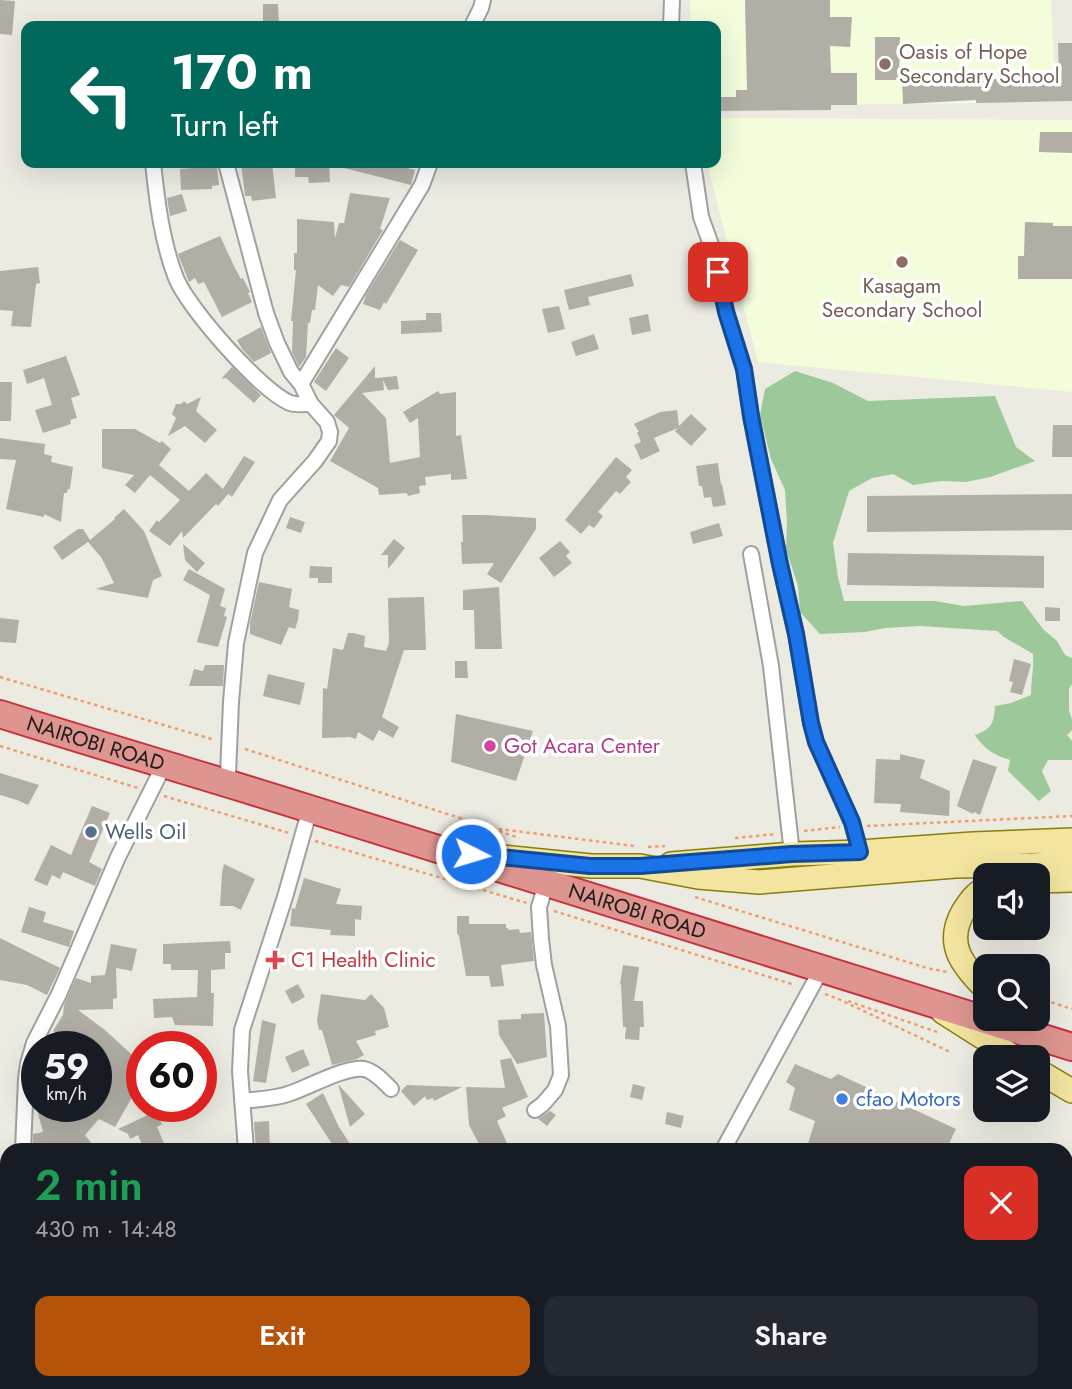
<!DOCTYPE html>
<meta charset="utf-8">
<style>
body{margin:0;font-family:Jost,sans-serif;background:#242831;color:#f1f3f6;height:100vh;display:flex;flex-direction:column;font-size:26px;white-space:nowrap}
*{box-sizing:border-box;margin:0}
p{font-size:23px;color:#9ea1a6}
.icon{flex:none;width:38px;height:38px;fill:none;stroke:currentColor;stroke-width:2;stroke-linecap:round;stroke-linejoin:round}
.map{position:relative;flex:1;overflow:hidden}
.panel{position:absolute;left:0px;top:1143px;width:1073px;height:247px;display:flex;flex-direction:column;background:#171b24;border-radius:21px 21px 0 0;box-shadow:0 7px 28px #0002}
.panel>*{flex:none}
.banner{position:absolute;left:21px;top:21px;width:700px;height:147px;border-radius:14px;box-shadow:0 7px 28px #0002;background:#00695c;color:#fff;overflow:hidden}
.controls{position:absolute;left:973px;top:863px;display:grid;gap:14px}
.controls a{display:grid;place-items:center;width:77px;height:77px;border-radius:14px;background:#171b24;box-shadow:0 7px 28px #0002;font-size:35px}
.speed{position:absolute;left:21px;top:1031px;display:flex;gap:14px;font-size:35px;font-weight:700;text-align:center}
.speed>*{display:grid;place-content:center;width:91px;height:91px;border-radius:50%;background:#171b24;box-shadow:0 7px 28px #0002;line-height:1}
.speed small{font-size:18px;font-weight:400}
.speed .limit{border:10px solid #d22;background:#fff;color:#111}
.pin{position:absolute;display:grid;place-items:center;width:60px;height:60px;color:#fff;margin:-30px;border-radius:14px;box-shadow:0 4px 10px #0006}
.me{position:absolute;width:77px;margin:-38px;rotate:95deg;stroke-linejoin:round;filter:drop-shadow(0 0 5px #0008)}
.turn{display:flex;align-items:center;gap:24px;height:147px;padding:0 35px;font-size:32px}
.turn .icon{width:91px;height:91px;stroke-width:2.5}
.turn b{display:block;font-size:49px;line-height:60px}
.round{display:grid;place-items:center;flex:none;width:74px;height:74px;border-radius:14px;background:#242831}
.head{display:flex;align-items:center;justify-content:space-between;height:119px;padding:0 35px}
h1{font-size:42px;font-weight:600;line-height:52px;color:#1e9e55}
.primary-button{display:flex;gap:14px;margin-top:auto;padding:14px 35px}
.primary-button a{flex:1;height:80px;border-radius:14px;background:#b45309;color:#fff;font-size:28px;font-weight:600;line-height:80px;text-align:center}
.primary-button a+a{background:#242831;color:#f1f3f6}
.map>svg:first-child{display:block}
</style>
<div class="map">
<svg width="1072" height="1389" viewBox="0 0 1072 1389">
<rect width="100%" height="100%" fill="#ecebe2"/>
<path fill="#f3fcdb" d="M 690,0 L 1051,0 L 1056,102 L 716,106 L 716,26 L 690,26 Z
M 716,118 L 1072,120 L 1072,392 L 758,362 L 707,163 L 716,163 Z"/>
<path fill="#9cc89a" d="M 795,371 L 833,383 L 868,401 L 995,396 L 1016,447 L 1035,461 L 990,477 L 966,482 L 941,481 L 913,485 L 893,474 L 872,478 L 849,491 L 833,543 L 838,577 L 844,601 L 935,601 L 964,606 L 1022,601 L 1043,629 L 1057,641 L 1065,655 L 1072,658 L 1072,684 L 1069,689 L 1069,710 L 1072,720 L 1072,730 L 1067,735 L 1072,741 L 1072,760 L 1048,760 L 1042,771 L 1051,791 L 1039,801 L 1008,771 L 1010,760 C 994,755 984,749 975,735 C 992,729 994,723 995,706 L 1011,703 L 1031,695 C 1031,681 1034,668 1033,654 L 1004,637 L 997,631 L 920,626 L 885,628 L 865,632 L 820,634 L 800,612 L 798,586 L 786,549 L 787,522 L 785,490 L 771,459 L 760,415 L 765,389 Z"/>
<path fill="#b1aea5" d="M 0,0 L 15,1 L 12,35 L 0,34 Z
M 745,0 L 830,0 L 830,17 L 852,17 L 850,47 L 830,46 L 831,73 L 857,73 L 857,105 L 831,105 L 831,110 L 716,111 L 716,97 L 736,97 L 736,90 L 747,90 Z
M 263,4 L 278,4 L 279,26 L 263,26 Z
M 875,37 L 900,37 L 899,80 L 875,80 Z
M 1058,43 L 1072,43 L 1072,101 L 976,103 L 976,100 L 903,104 L 902,80 L 941,79 L 941,85 L 975,85 L 975,79 L 1059,78 Z
M 1040,132 L 1072,132 L 1072,153 L 1039,152 Z
M 241,163 L 272,163 L 276,198 L 252,201 L 251,196 L 245,196 Z
M 341,163 L 388,163 L 415,170 L 411,185 L 340,167 Z
M 329,164 L 330,182 L 309,183 L 308,177 L 295,177 L 295,165 Z
M 217,166 L 219,185 L 212,186 L 212,189 L 181,190 L 180,169 Z
M 350,193 L 390,198 L 380,229 L 383,230 L 349,287 L 341,285 L 333,296 L 318,285 L 315,310 L 312,310 L 310,323 L 308,323 L 306,357 L 299,367 L 292,352 L 293,321 L 291,321 L 296,270 L 294,270 L 294,253 L 297,253 L 297,219 L 334,222 L 335,238 L 339,223 L 344,223 Z
M 182,194 L 187,211 L 170,216 L 167,198 Z
M 1025,222 L 1053,223 L 1053,226 L 1072,226 L 1072,279 L 1018,279 L 1018,256 L 1024,256 Z
M 220,236 L 235,268 L 241,279 L 243,278 L 250,292 L 248,293 L 252,302 L 222,317 L 204,282 L 198,284 L 195,278 L 189,282 L 178,254 Z
M 400,240 L 418,250 L 386,304 L 384,302 L 380,310 L 363,304 L 366,295 Z
M 38,267 L 40,283 L 36,284 L 31,327 L 11,326 L 13,311 L 0,310 L 0,271 Z
M 631,274 L 634,286 L 588,297 L 590,305 L 569,310 L 564,290 Z
M 559,306 L 565,329 L 548,333 L 542,309 Z
M 426,313 L 441,313 L 442,332 L 401,334 L 401,321 L 426,320 Z
M 648,314 L 651,331 L 632,335 L 629,318 Z
M 261,327 L 271,353 L 254,362 L 242,349 L 237,340 Z
M 594,334 L 599,349 L 576,356 L 571,342 Z
M 336,348 L 349,358 L 326,391 L 314,382 Z
M 66,356 L 80,395 L 71,398 L 77,418 L 70,420 L 71,424 L 43,433 L 35,410 L 52,405 L 44,378 L 27,384 L 23,370 Z
M 375,366 L 375,378 L 397,376 L 399,389 L 388,390 L 383,380 L 384,390 L 362,393 L 386,418 L 390,463 L 420,457 L 418,418 L 410,423 L 403,412 L 438,391 L 440,394 L 456,392 L 456,436 L 461,435 L 467,479 L 451,480 L 451,474 L 425,477 L 426,485 L 419,486 L 420,493 L 408,496 L 407,493 L 379,495 L 378,488 L 330,461 L 349,428 L 334,415 Z
M 232,367 L 261,395 L 254,403 L 226,378 L 223,379 L 222,378 Z
M 0,382 L 12,382 L 11,421 L 0,421 Z
M 201,397 L 196,411 L 217,430 L 205,443 L 185,426 L 168,436 L 176,418 L 172,414 L 176,404 L 181,404 L 184,401 L 187,404 Z
M 677,410 L 679,426 L 691,414 L 707,429 L 691,446 L 675,431 L 678,428 L 654,438 L 660,451 L 641,460 L 634,445 L 641,442 L 637,432 L 639,432 L 634,424 L 660,412 Z
M 1053,425 L 1072,425 L 1072,457 L 1052,457 Z
M 102,429 L 135,429 L 160,443 L 162,441 L 171,449 L 159,465 L 189,491 L 206,473 L 223,489 L 244,456 L 255,462 L 232,497 L 228,494 L 218,506 L 216,504 L 183,538 L 182,531 L 170,546 L 149,531 L 157,520 L 159,522 L 180,500 L 150,475 L 135,493 L 125,485 L 134,475 L 102,468 Z
M 0,438 L 45,444 L 44,454 L 52,456 L 51,462 L 73,467 L 70,489 L 68,489 L 67,493 L 64,493 L 61,522 L 44,514 L 44,517 L 6,509 L 16,460 L 0,459 Z
M 616,457 L 632,470 L 626,477 L 631,482 L 620,494 L 616,491 L 598,512 L 603,516 L 594,528 L 589,525 L 581,534 L 565,520 Z
M 718,463 L 721,485 L 722,484 L 726,505 L 713,507 L 711,497 L 704,498 L 702,486 L 699,486 L 696,466 Z
M 1072,494 L 1072,530 L 867,532 L 867,496 Z
M 124,509 L 144,531 L 162,576 L 153,580 L 148,598 L 96,589 L 114,583 L 101,557 L 88,542 L 62,560 L 53,547 L 78,529 L 83,529 L 90,540 L 115,519 L 114,518 Z
M 462,515 L 485,515 L 536,518 L 536,529 L 501,583 L 487,574 L 494,563 L 462,564 L 461,542 L 463,542 Z
M 290,517 L 305,522 L 301,533 L 286,528 Z
M 719,523 L 723,536 L 693,544 L 690,532 Z
M 394,539 L 405,548 L 388,569 L 388,555 L 381,555 Z
M 560,541 L 570,552 L 566,556 L 572,563 L 554,577 L 539,558 Z
M 183,544 L 205,563 L 197,572 L 185,560 Z
M 848,553 L 1044,556 L 1044,588 L 847,585 Z
M 310,566 L 332,567 L 332,583 L 318,583 L 318,578 L 309,578 Z
M 189,569 L 225,589 L 220,606 L 226,608 L 224,616 L 227,617 L 218,647 L 197,642 L 210,595 L 183,580 Z
M 259,582 L 292,589 L 289,607 L 299,610 L 298,620 L 295,629 L 289,627 L 281,645 L 250,634 L 250,623 Z
M 499,587 L 502,649 L 475,649 L 474,610 L 463,610 L 463,590 Z
M 424,597 L 426,650 L 404,650 L 382,717 L 399,727 L 393,738 L 379,730 L 373,741 L 358,732 L 356,739 L 350,737 L 322,738 L 323,688 L 327,689 L 333,648 L 343,650 L 348,633 L 353,633 L 365,636 L 364,647 L 386,651 L 389,643 L 388,598 Z
M 1045,607 L 1060,608 L 1060,621 L 1045,621 Z
M 0,618 L 19,620 L 16,643 L 0,642 Z
M 1014,659 L 1031,664 L 1022,695 L 1010,692 L 1013,682 L 1009,681 Z
M 455,661 L 467,661 L 468,678 L 455,678 Z
M 205,665 L 224,665 L 223,686 L 189,686 L 194,669 L 203,671 Z
M 268,674 L 305,683 L 300,705 L 263,696 Z
M 456,714 L 533,731 L 516,781 L 451,762 Z
M 900,754 L 925,760 L 920,778 L 950,791 L 949,816 L 900,812 L 901,804 L 874,803 L 876,759 L 900,760 Z
M 973,759 L 997,767 L 980,815 L 974,812 L 973,814 L 957,806 Z
M 0,773 L 39,785 L 28,805 L 17,800 L 0,795 Z
M 92,806 L 110,813 L 89,862 L 102,869 L 95,886 L 63,872 L 60,879 L 52,875 L 47,886 L 34,880 L 51,845 L 71,855 Z
M 224,864 L 255,879 L 241,910 L 233,906 L 220,906 L 222,873 Z
M 304,878 L 341,889 L 336,904 L 362,906 L 361,920 L 355,919 L 355,936 L 330,935 L 331,930 L 290,926 L 292,908 L 295,909 Z
M 29,907 L 46,912 L 43,922 L 74,931 L 69,947 L 21,932 Z
M 457,916 L 469,916 L 469,924 L 506,924 L 506,928 L 508,928 L 508,930 L 519,929 L 520,933 L 531,932 L 534,961 L 501,965 L 504,986 L 491,987 L 489,976 L 466,976 L 459,936 L 457,933 Z
M 0,938 L 60,968 L 47,995 L 27,985 L 0,980 Z
M 230,941 L 231,953 L 225,953 L 225,969 L 211,970 L 211,993 L 214,993 L 213,1026 L 175,1025 L 172,1017 L 154,1018 L 153,999 L 197,997 L 198,970 L 171,970 L 171,964 L 163,964 L 163,944 Z
M 111,944 L 137,949 L 132,971 L 116,968 L 117,998 L 113,999 L 113,1009 L 78,1010 L 105,1030 L 141,1063 L 126,1078 L 139,1085 L 115,1127 L 99,1119 L 85,1135 L 97,1150 L 33,1150 L 33,1134 L 43,1132 L 36,1106 L 96,1106 L 96,1046 L 75,1046 L 53,1031 L 63,1015 L 64,1005 L 76,978 L 91,983 L 91,976 L 105,975 Z
M 623,965 L 639,967 L 634,1001 L 643,1001 L 644,1027 L 640,1027 L 639,1040 L 625,1039 L 626,1027 L 623,1027 L 621,984 L 620,984 Z
M 298,984 L 305,997 L 292,1004 L 285,991 Z
M 321,994 L 365,1000 L 371,994 L 384,1008 L 389,1027 L 375,1031 L 376,1035 L 356,1041 L 364,1055 L 357,1059 L 332,1065 L 322,1030 L 319,1030 L 317,1021 Z
M 544,1013 L 547,1057 L 517,1064 L 499,1035 L 498,1020 L 521,1019 L 521,1014 Z
M 262,1020 L 276,1024 L 266,1083 L 253,1081 Z
M 303,1049 L 310,1065 L 292,1073 L 285,1057 Z
M 511,1058 L 528,1097 L 502,1108 L 506,1116 L 497,1121 L 510,1150 L 482,1150 L 469,1125 L 466,1087 L 505,1088 L 500,1060 Z
M 795,1064 L 831,1079 L 838,1074 L 956,1129 L 946,1150 L 806,1150 L 815,1121 L 789,1110 L 795,1088 L 786,1082 Z
M 338,1084 L 365,1114 L 350,1127 Z
M 633,1084 L 645,1087 L 642,1100 L 630,1097 Z
M 407,1085 L 433,1086 L 462,1087 L 434,1101 L 433,1098 L 427,1100 L 425,1096 L 414,1106 L 401,1091 Z
M 323,1093 L 339,1127 L 354,1150 L 336,1150 L 306,1104 Z
M 550,1111 L 556,1115 L 547,1126 L 538,1119 Z
M 667,1112 L 684,1116 L 681,1128 L 665,1124 Z
M 152,1113 L 157,1113 L 162,1124 L 157,1127 L 167,1150 L 144,1150 L 138,1135 L 130,1139 L 128,1134 L 118,1129 Z
M 269,1121 L 270,1150 L 256,1150 L 254,1122 Z"/>
<g fill="none" stroke-linecap="round" stroke-linejoin="round">
<g stroke="#a0a0a0" stroke-width="18">
<path id="street" d="M 472,26 L 481,8 L 483,0
M 671,26 L 672,0
M 153,163 C 157,201 162,242 176,278 C 188,308 260,390 290,403 C 296,405 305,404 311,404
M 226,163 L 266,313 L 277,343 L 291,372 L 301,384
M 693,163 L 701,217 L 714,253 L 726,311 L 744,369 L 751,416 L 780,564 L 796,634 L 811,723 L 816,742 L 852,823 L 860,852
M 751,554 L 771,666 L 792,854
M 228,775 L 231,702 L 236,643 L 255,553 L 280,500 L 315,461 L 329,441 L 330,432 L 327,422 L 311,404 L 301,384 L 422,185 L 430,163
M 242,1101 C 258,1099 276,1099 291,1093 C 309,1087 346,1066 364,1069 C 374,1071 384,1082 391,1089
M 535,1110 L 543,1104 L 555,1090 L 561,1075 L 558,1026 L 544,965 L 541,939 L 539,907 L 546,884
M 23,1150 L 26,1079 L 28,1064 L 34,1043 L 59,994 L 118,857 L 164,765
M 246,1150 L 240,1071 L 242,1030 L 285,897 L 310,809
M 723,1150 L 822,968
M 118,1389 L 124,1382
M 585,1389 L 590,1382"/>
</g>
<g stroke="#877e0d" stroke-width="26">
<path id="primary" d="M 482,855 L 591,866 L 640,866 L 698,877 L 759,882 L 955,866 L 1034,865 L 1072,862
M 671,864 L 792,854 L 860,852 L 973,844 L 1072,840
M 1038,881 L 1072,880
M 985,889 C 975,893 969,903 963,912 C 945,944 962,965 985,988
M 943,1012 L 1014,1057
M 1038,1071 L 1072,1091"/>
</g>
<g stroke="#c7323f" stroke-width="30">
<g id="highway">
<path id="s1" d="M 0,714 C 104,747 209,777 313,810 C 566,889 819,968 1072,1047"/>
</g>
</g>
<path stroke="#ed9f72" stroke-width="2.5" stroke-dasharray="3.5 3.5" stroke-linecap="butt" d="M 0,677 L 215,740
M 0,746 L 138,788
M 245,749 L 491,828 L 634,846
M 164,796 L 289,833
M 867,826 L 1072,816
M 499,831 L 519,838
M 804,831 L 840,827
M 735,838 L 777,834
M 315,841 L 527,903
M 648,847 L 665,846
M 695,897 L 927,968 L 947,972
M 554,911 L 795,985
M 825,994 L 836,998 L 952,1053
M 1038,998 L 1072,1009
M 848,1001 L 937,1032"/>
<use href="#street" stroke="#fff" stroke-width="14"/>
<use href="#primary" stroke="#f3e5a0" stroke-width="23"/>
<use href="#highway" stroke="#de958f" stroke-width="26"/>
</g>
<g fill="none" stroke-linecap="round" stroke-linejoin="round">
<g stroke="#114b97" stroke-width="18">
<path id="route" d="M 471,854 L 590,866 L 640,866 L 792,854 L 860,852 L 852,822 L 816,742 L 811,723 L 796,634 L 780,564 L 751,416 L 744,369 L 726,312 L 718,272"/>
</g>
<use href="#route" stroke="#1a73e8" stroke-width="12"/>
</g>
<g fill="#8d6e63" stroke="#fff" stroke-width="2.5">
<circle cx="885" cy="64" r="7"/>
<circle cx="902" cy="262" r="7"/>
</g>
<circle fill="#d1479c" stroke="#fff" stroke-width="2.5" cx="490" cy="746" r="7"/>
<circle fill="#5c6f8a" stroke="#fff" stroke-width="2.5" cx="91" cy="832" r="7"/>
<path fill="#e0444e" stroke="#fff" stroke-width="2.5" d="M271.5 949.5h7v7h7v7h-7v7h-7v-7h-7v-7h7z"/>
<circle fill="#3f7fe0" stroke="#fff" stroke-width="2.5" cx="842" cy="1099" r="7"/>
<g text-anchor="middle" dominant-baseline="central" stroke-width="7" stroke-linejoin="round" paint-order="stroke">
<g font-size="21" fill="#785e54" stroke="#fff" text-anchor="start">
<text x="899" y="52">Oasis of Hope<tspan x="899" dy="24">Secondary School</tspan></text>
<text x="902" y="286" text-anchor="middle">Kasagam<tspan x="902" dy="24">Secondary School</tspan></text>
</g>
<g font-size="21" fill="#1c1c1c" stroke="#fff">
<text stroke="none"><textPath href="#s1" startOffset="100">NAIROBI ROAD</textPath></text>
<text stroke="none"><textPath href="#s1" startOffset="667">NAIROBI ROAD</textPath></text>
</g>
<g font-size="21" fill="#b23c85" stroke="#fff" text-anchor="start">
<text x="504" y="746">Got Acara Center</text>
</g>
<g font-size="21" fill="#4e5e75" stroke="#fff" text-anchor="start">
<text x="105" y="832">Wells Oil</text>
</g>
<g font-size="21" fill="#be3a42" stroke="#fff" text-anchor="start">
<text x="291" y="960">C1 Health Clinic</text>
</g>
<g font-size="21" fill="#366cbe" stroke="#fff" text-anchor="start">
<text x="856" y="1099">cfao Motors</text>
</g>
</g>
</svg>
<div class="controls">
<a><svg class="icon" aria-label="sound" viewBox="0 0 24 24"><path d="M4 9h4l5-4v14l-5-4H4zM17 9q2 3 0 6"/></svg></a>
<a><svg class="icon" aria-label="search" viewBox="0 0 24 24"><circle cx="10" cy="10" r="6"/><path d="M15 15l6 6"/></svg></a>
<a><svg class="icon" aria-label="layers" viewBox="0 0 24 24"><path d="M12 4l9 5-9 5-9-5zM3 14l9 5 9-5"/></svg></a>
</div>
<div class="speed"><div>59<small>km/h</small></div><div class="limit">60</div></div>
<div class="pin" style="left:718px;top:272px;background:#d93025"><svg class="icon" aria-label="arrive" viewBox="0 0 24 24"><path d="M6 21V4h12l-3 4 3 4H6"/></svg></div>
<svg class="me" style="left:471px;top:854px" viewBox="-20 -20 40 40"><circle r="17" fill="#1a73e8" stroke="#fff" stroke-width="3"/><path d="M0-11L8 9 0 5-8 9z" fill="#fff"/></svg>
<div class="banner">
<div class="turn"><svg class="icon" aria-label="left" viewBox="0 0 24 24"><path d="M17 20v-9H6M10 6l-5 5 5 5"/></svg><div><b>170 m</b>Turn left</div></div>
</div>
<section class="panel">
<div class="head"><div><h1>2 min</h1><p>430 m · 14:48</p></div><a class="round" style="background:#d93025;color:#fff"><svg class="icon" aria-label="close" viewBox="0 0 24 24"><path d="M6 6l12 12M18 6L6 18"/></svg></a></div>
<div class="primary-button"><a>Exit</a><a>Share</a></div>
</section>
</div>
